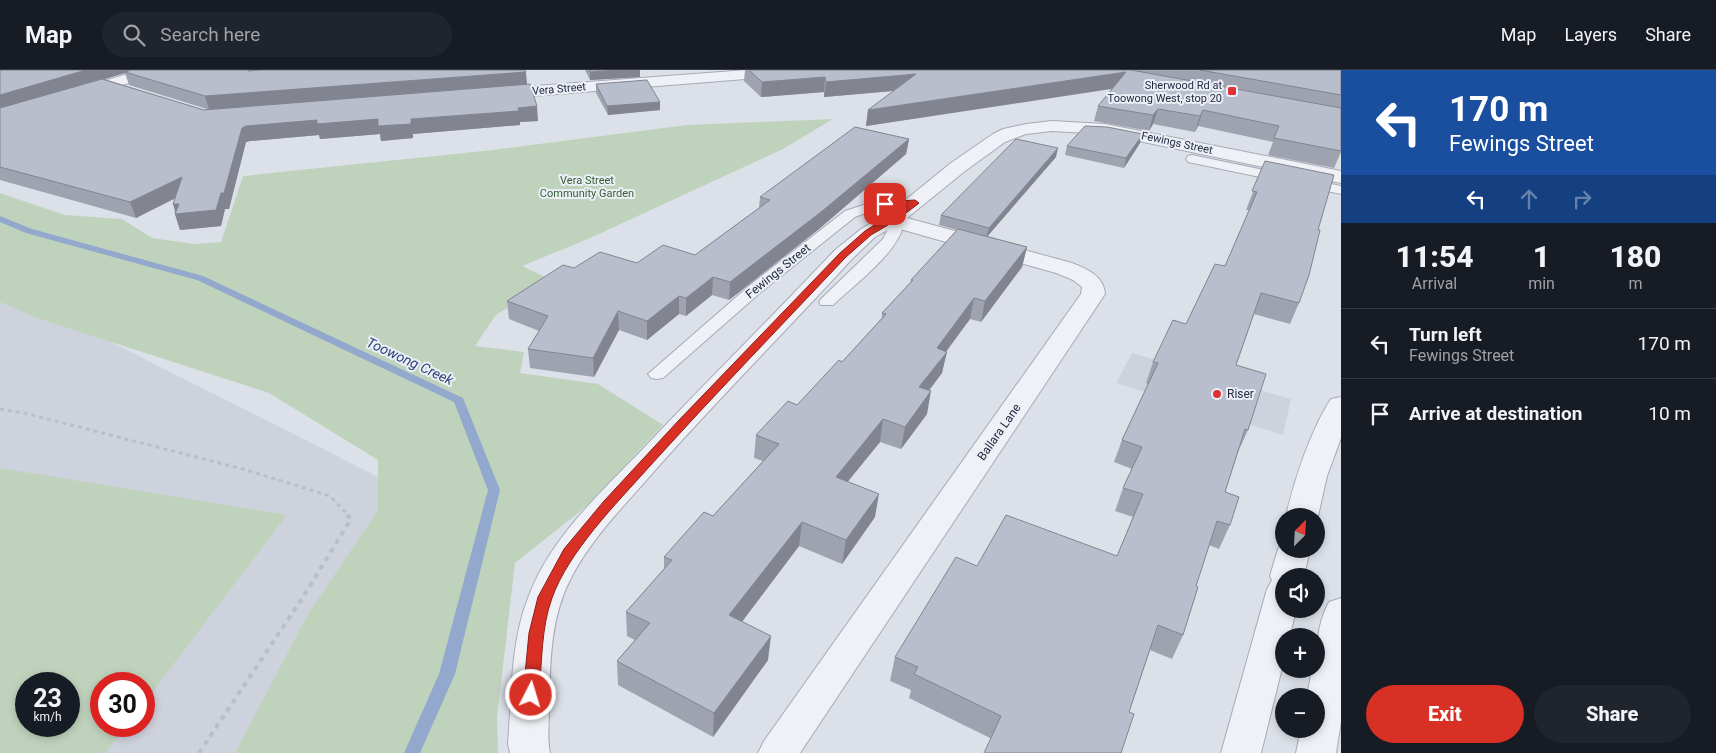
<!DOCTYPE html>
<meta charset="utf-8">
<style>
body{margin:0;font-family:Roboto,sans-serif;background:#20242c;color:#f1f3f6;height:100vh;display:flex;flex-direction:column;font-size:19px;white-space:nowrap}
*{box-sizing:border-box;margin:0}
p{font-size:16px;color:#9ea1a6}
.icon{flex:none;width:28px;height:28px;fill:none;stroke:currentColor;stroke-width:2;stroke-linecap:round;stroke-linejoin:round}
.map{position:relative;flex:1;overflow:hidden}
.sheet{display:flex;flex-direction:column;background:#171b24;width:375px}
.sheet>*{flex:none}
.guide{background:#1a4fa0;color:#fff;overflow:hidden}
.needle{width:32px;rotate:24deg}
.fabs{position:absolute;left:1275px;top:438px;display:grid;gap:10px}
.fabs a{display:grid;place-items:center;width:50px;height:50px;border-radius:50%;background:#171b24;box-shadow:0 2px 8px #0003;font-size:25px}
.speed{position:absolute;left:15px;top:602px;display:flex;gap:10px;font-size:25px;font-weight:700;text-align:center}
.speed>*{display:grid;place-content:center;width:65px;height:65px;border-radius:50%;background:#171b24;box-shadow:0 2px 8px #0003;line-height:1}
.speed small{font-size:12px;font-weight:400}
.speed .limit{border:8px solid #d22;background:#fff;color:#111}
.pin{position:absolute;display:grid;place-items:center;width:42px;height:42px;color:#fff;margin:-21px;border-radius:10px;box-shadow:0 2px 8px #0006}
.me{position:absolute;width:55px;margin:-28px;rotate:5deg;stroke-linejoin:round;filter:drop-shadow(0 0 4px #0008)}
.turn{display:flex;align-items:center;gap:18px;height:105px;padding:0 25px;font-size:22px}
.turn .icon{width:65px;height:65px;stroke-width:2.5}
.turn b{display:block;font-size:35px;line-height:42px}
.lanes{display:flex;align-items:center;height:48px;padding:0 25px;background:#0003;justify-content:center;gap:25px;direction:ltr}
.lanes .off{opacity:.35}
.eta{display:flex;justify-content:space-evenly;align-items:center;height:85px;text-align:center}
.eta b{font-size:30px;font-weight:800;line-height:35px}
.primary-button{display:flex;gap:10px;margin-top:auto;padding:10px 25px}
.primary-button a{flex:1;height:58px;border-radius:30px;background:#d93025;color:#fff;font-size:20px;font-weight:800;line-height:58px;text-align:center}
.primary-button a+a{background:#20242c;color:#f1f3f6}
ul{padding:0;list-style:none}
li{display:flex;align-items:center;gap:15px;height:70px;padding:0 25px;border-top:1px solid #363941}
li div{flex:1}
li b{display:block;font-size:19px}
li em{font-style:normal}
header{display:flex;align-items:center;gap:30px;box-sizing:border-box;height:70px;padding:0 25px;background:#171b24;border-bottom:1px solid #363941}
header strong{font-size:24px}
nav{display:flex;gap:28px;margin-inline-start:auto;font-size:18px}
.search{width:350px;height:45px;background:#20242c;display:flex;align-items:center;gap:12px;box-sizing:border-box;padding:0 18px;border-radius:28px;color:#9ea1a6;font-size:19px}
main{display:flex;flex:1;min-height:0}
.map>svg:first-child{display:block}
</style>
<header>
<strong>Map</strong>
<div class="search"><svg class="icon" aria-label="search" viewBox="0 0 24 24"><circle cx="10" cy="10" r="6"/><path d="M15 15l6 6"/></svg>Search here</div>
<nav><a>Map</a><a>Layers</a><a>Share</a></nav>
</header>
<main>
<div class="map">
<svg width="1341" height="683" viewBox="0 0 1341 683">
<rect width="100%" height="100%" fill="#dce0e8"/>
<path fill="#ced2dd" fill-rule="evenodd" d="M 0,216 L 442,439 L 307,683 L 0,683 ZM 26,614 L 69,614 L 69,656 L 26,656 ZM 101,614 L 144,614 L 144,656 L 101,656 Z
M 1132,283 L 1291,329 L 1283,365 L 1116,313 Z"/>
<path fill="#bfd3bc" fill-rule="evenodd" d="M 833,49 L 783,79 L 588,169 L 522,196 L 549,209 L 495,246 L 475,276 L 524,282 L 520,303 L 598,314 L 663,355 L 588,435 L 515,493 L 497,648 L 498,683 L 235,683 L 308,544 L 378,440 L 378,390 L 269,323 L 40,249 L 0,232 L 0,123 L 65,145 L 122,149 L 152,168 L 195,174 L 221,172 L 243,106 L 493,80 L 687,55 Z
M 0,398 L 287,445 L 144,633 L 144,614 L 101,614 L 101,656 L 126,656 L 106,683 L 0,683 ZM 26,614 L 69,614 L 69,656 L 26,656 Z"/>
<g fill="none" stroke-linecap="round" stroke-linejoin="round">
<path fill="#93a8cd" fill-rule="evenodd" d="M 0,146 L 32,159 L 203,206 L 463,328 L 500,420 L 455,604 L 420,683 L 404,683 L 439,604 L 488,420 L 454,332 L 197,210 L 26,163 L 0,152 Z"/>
<g stroke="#a5aab6" stroke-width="2">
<path id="service" d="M 1192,85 L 1341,116 L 1341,124 L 1188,92 L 1186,89 L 1188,86 Z
M 906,129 L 920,130 L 922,133 L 915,137 L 874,140 L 855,147 L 761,222 L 663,308 L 657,309 L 651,308 L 648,304 L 749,216 L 845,141 L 873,132 Z
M 890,146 L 895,147 L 903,157 C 895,185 854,215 833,235 L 821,235 L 819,232 L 821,229 L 883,169 L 889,157 L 883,150 Z"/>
</g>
<g stroke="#a5aab6" stroke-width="2">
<path id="minor" d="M 141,0 L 164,0 L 162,3 L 79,28 L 73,26 L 71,23 L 73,20 Z
M 747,0 L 813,0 L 811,3 L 806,4 L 495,29 L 489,27 L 487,24 L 489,21 L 495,19 Z
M 1052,51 L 1105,54 L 1341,101 L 1341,113 L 1105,64 L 1052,61 L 1026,64 L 1005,72 L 965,101 L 907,148 L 1072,193 C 1087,199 1104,206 1105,224 L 800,683 L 758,683 L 764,671 L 1081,224 L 1082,217 L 1073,210 L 1056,203 L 893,157 L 875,167 L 851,190 C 787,260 720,327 657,398 C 627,433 592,467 571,508 C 550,548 550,594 549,638 C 549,653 547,668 550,683 L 510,683 L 508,674 C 512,626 510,574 528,528 C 549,470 598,425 640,382 C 704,314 771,248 835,180 L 861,159 L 893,140 L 951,93 L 993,64 L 1003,59 L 1026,54 Z"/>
</g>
<g stroke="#a5aab6" stroke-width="2">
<path id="tertiary" d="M 1341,327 L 1341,368 L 1327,406 L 1318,446 L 1316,448 L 1316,446 L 1286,446 C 1294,411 1311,359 1331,329 Z
M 1284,470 L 1284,479 L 1310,479 L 1304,506 L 1284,506 L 1284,539 L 1296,539 L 1290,566 L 1284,566 L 1284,590 L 1261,683 L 1221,683 L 1267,519 L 1272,510 L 1270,506 L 1278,479 Z
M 1341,528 L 1341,652 L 1336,683 L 1296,683 L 1301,659 L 1316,659 L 1316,626 L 1307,626 L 1312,599 L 1316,599 C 1316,577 1318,551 1329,532 Z"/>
</g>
<path stroke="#babec7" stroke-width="3" stroke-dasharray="4 4" stroke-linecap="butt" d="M 0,339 L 28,344 L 243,399 L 330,426 L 348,445"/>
<path stroke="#babec7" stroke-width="4" stroke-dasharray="5 5" stroke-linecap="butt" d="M 199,683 L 303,527 L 351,449 L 346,444"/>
<use href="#service" fill="#eff1f6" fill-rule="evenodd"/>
<use href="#minor" fill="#eff1f6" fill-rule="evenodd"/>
<use href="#tertiary" fill="#eff1f6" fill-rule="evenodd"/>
</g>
<path fill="#9fa3af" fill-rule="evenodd" d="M 0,0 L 525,0 L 527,15 L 538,51 L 520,52 L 520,55 L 413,64 L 413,68 L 381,71 L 380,64 L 320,69 L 319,65 L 250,71 L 246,72 L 229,139 L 225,139 L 221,156 L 180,160 L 175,144 L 174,129 L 136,148 L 0,110 ZM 125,3 L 129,15 L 207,39 L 204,40 L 104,9 Z
M 585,0 L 640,0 L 640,7 L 590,10 Z
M 745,0 L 1341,0 L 1341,82 L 1334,98 L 1268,85 L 1273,72 L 1198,56 L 1195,62 L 1153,54 L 1149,61 L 1094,51 L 1098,36 L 1112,19 L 866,56 L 868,40 L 894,21 L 824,27 L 824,22 L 761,27 L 744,11 Z
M 596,14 L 660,32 L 660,40 L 608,45 L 596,23 Z
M 1143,64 L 1140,73 L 1124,98 L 1065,85 L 1067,76 Z
M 909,69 L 906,84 L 819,159 L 729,230 L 712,225 L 686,246 L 679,244 L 647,270 L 619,260 L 594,307 L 530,298 L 528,279 L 539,261 L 509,249 L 507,231 L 574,198 L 637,193 L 695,185 L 759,138 L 760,127 Z
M 1056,87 L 987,166 L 1027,177 L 1022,197 L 981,252 L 970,249 L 946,281 L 942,303 L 929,321 L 927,344 L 901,379 L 880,372 L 847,412 L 875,447 L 842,494 L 799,476 L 742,552 L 768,590 L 713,667 L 618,615 L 617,591 L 635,570 L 627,566 L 626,542 L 664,499 L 664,487 L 713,446 L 763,391 L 754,388 L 756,365 L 797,335 L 842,292 L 882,248 L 882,243 L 910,213 L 911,210 L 957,160 L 939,155 L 941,145 Z
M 1265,91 L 1318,160 L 1299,233 L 1290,254 L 1254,244 L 1236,295 L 1248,360 L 1238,382 L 1225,422 L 1230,455 L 1219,479 L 1209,475 L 1196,516 L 1183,565 L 1172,589 L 1150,580 L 1129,642 L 990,668 L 909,628 L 911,620 L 890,611 L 895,587 L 977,496 L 1117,486 L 1133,447 L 1115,441 L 1123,418 L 1132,399 L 1114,392 L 1122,370 L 1148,314 L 1146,313 L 1153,292 L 1186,254 L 1225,196 L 1249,140 L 1246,140 Z"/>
<path fill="#82858f" d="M 86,0 L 135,0 L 125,2 L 125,3 L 0,40 L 0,25 Z
M 620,0 L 640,0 L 640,7 L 590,10 L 590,2 Z
M 526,2 L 527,15 L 209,40 L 205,26 Z
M 1126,2 L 1122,17 L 866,56 L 868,40 Z
M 916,4 L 914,19 L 824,27 L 826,12 Z
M 825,7 L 824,22 L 761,27 L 762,12 Z
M 660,32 L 660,40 L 608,45 L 607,36 Z
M 537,36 L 538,51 L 520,52 L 520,55 L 413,64 L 413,68 L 381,71 L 380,64 L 320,69 L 319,65 L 250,71 L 246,72 L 229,139 L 225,139 L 221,156 L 180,160 L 175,144 L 176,144 L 173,134 L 221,123 L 242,58 L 246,56 L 317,50 L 411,49 Z
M 1158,39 L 1153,54 L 1149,61 L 1153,45 Z
M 1203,40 L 1198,56 L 1195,62 L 1200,46 Z
M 1143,64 L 1140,73 L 1124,98 L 1126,88 Z
M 909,69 L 906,84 L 819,159 L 729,230 L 730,212 Z
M 1058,78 L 1056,87 L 986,168 L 989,158 Z
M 182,107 L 187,122 L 136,148 L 130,132 Z
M 1027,177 L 1022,197 L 981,252 L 985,231 Z
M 713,207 L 712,225 L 686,246 L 686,228 Z
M 679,226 L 679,244 L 647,270 L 647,251 Z
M 974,228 L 970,249 L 940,290 L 947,282 L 942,303 L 914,339 L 919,317 L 937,278 Z
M 618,241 L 619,260 L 594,307 L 593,288 Z
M 931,321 L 927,344 L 901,379 L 905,357 Z
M 883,349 L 880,372 L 833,430 L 836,407 Z
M 879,424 L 875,447 L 842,494 L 846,470 Z
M 802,452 L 799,476 L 728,570 L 729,545 Z
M 771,566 L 768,590 L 713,667 L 714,643 Z"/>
<path fill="#b9becc" stroke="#82858f" d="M 0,0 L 86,0 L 0,25 Z
M 131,0 L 248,0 L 248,1 L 262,0 L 525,0 L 526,2 L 205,26 L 125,2 Z
M 589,0 L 620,0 L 590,2 Z
M 749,0 L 1131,0 L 1341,38 L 1341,81 L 1274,68 L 1279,56 L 1203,40 L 1200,46 L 1158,39 L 1153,45 L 1098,36 L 1126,2 L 868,40 L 916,4 L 826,12 L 825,7 L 762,12 Z
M 1200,0 L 1341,0 L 1341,25 Z
M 102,9 L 204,40 L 530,14 L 537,36 L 518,38 L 519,41 L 411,49 L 411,54 L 378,56 L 378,49 L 317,54 L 317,50 L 246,56 L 242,58 L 224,123 L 221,123 L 216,140 L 175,144 L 179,134 L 173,134 L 182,107 L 130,132 L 0,97 L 0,38 Z
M 647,10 L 660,32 L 607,36 L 596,14 Z
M 1085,56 L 1107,57 L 1143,64 L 1126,88 L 1067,76 Z
M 855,57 L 909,69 L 821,142 L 730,212 L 713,207 L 686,228 L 679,226 L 647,251 L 618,241 L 593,288 L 528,279 L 548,246 L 507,231 L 563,195 L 574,198 L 600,182 L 637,193 L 663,175 L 695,185 L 770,130 L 760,127 Z
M 1016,69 L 1058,78 L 989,158 L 941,145 Z
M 1265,91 L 1334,105 L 1318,160 L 1320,160 L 1309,205 L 1299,233 L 1261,223 L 1236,295 L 1266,304 L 1248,360 L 1245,359 L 1225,422 L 1239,427 L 1230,455 L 1217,451 L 1196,516 L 1198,517 L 1183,565 L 1158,555 L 1129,642 L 1134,644 L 1121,683 L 984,683 L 1001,646 L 914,604 L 918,597 L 895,587 L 956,487 L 977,496 L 1006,445 L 1117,486 L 1143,424 L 1123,418 L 1142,377 L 1122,370 L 1158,293 L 1153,292 L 1173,250 L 1186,254 L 1215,194 L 1225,196 L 1257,122 L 1252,121 Z
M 958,159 L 1027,177 L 985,231 L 974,228 L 937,278 L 947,282 L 919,317 L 931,321 L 905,357 L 883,349 L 836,407 L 879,424 L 846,470 L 802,452 L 729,545 L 771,566 L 714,643 L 617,591 L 650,553 L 626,542 L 672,490 L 664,487 L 704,442 L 713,446 L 779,374 L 756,365 L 788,331 L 797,335 L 839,290 L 842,292 L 886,244 L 882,243 L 913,210 L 911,210 Z"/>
<path fill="#d93025" stroke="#8d1f18" d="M 915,130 L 919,133 L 918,134 L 898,149 L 871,165 L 846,187 C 780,257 713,326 649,397 C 616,434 569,481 552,528 C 541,558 542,593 539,625 L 537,630 L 531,632 L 526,630 L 523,625 L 529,563 L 538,527 L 564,479 L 604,431 L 680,349 L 840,183 L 865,161 L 906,135 L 885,136 L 882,135 L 882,132 Z"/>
<g fill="#dd3238" stroke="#eceff6" stroke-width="2">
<rect x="1227" y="16" width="10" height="10" rx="2.5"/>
<circle cx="1217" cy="324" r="5"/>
</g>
<g text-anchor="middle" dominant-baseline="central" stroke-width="4" stroke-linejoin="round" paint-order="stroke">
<g font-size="11" fill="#242b40" stroke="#eceff6" text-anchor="end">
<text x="1222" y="15">Sherwood Rd at<tspan x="1222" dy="13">Toowong West, stop 20</tspan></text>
</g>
<g font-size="11" fill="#242b40" stroke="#eceff6">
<text transform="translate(559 19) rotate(-5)">Vera Street</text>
<text transform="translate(1177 73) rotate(12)">Fewings Street</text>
</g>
<g font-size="11" fill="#335d30" stroke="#eceff6">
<text x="587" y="110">Vera Street<tspan x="587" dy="13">Community Garden</tspan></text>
</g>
<g font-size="12" fill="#242b40" stroke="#eceff6">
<text transform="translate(778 201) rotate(-39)">Fewings Street</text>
<text transform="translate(999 362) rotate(-55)">Ballara Lane</text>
</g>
<g font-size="12" fill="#242b40" stroke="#eceff6" text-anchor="start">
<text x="1227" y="324">Riser</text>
</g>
<g font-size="14" font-style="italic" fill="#2a4478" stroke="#eceff6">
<text transform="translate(410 291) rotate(25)">Toowong Creek</text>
</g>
</g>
</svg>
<div class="fabs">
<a><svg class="needle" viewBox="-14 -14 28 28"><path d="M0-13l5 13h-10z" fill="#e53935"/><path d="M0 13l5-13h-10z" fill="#9ea1a6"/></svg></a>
<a><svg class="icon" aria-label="sound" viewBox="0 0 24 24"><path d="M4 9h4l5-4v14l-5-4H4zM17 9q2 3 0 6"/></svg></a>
<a>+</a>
<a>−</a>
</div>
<div class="speed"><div>23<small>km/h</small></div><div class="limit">30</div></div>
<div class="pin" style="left:885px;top:134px;background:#d93025"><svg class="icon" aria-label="arrive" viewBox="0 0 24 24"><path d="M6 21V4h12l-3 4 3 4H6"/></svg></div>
<svg class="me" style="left:531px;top:625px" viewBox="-20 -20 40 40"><circle r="17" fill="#d93025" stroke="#fff" stroke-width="3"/><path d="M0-11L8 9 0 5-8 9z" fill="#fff"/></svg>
</div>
<section class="sheet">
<div class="guide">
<div class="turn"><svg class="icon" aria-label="left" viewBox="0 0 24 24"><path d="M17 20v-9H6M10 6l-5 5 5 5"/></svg><div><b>170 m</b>Fewings Street</div></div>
<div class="lanes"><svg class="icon" aria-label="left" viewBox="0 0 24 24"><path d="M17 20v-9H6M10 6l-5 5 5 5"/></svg><svg class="icon off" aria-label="ahead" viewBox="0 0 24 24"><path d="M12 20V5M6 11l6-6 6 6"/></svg><svg class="icon off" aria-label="right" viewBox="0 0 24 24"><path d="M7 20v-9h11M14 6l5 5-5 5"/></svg></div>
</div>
<div class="eta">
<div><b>11:54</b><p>Arrival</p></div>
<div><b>1</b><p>min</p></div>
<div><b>180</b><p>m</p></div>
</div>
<ul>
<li><svg class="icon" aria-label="left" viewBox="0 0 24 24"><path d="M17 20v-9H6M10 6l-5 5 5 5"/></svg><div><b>Turn left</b><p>Fewings Street</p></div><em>170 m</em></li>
<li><svg class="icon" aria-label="arrive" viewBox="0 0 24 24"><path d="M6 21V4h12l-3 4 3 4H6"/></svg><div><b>Arrive at destination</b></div><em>10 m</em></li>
</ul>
<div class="primary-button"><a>Exit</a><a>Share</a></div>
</section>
</main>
